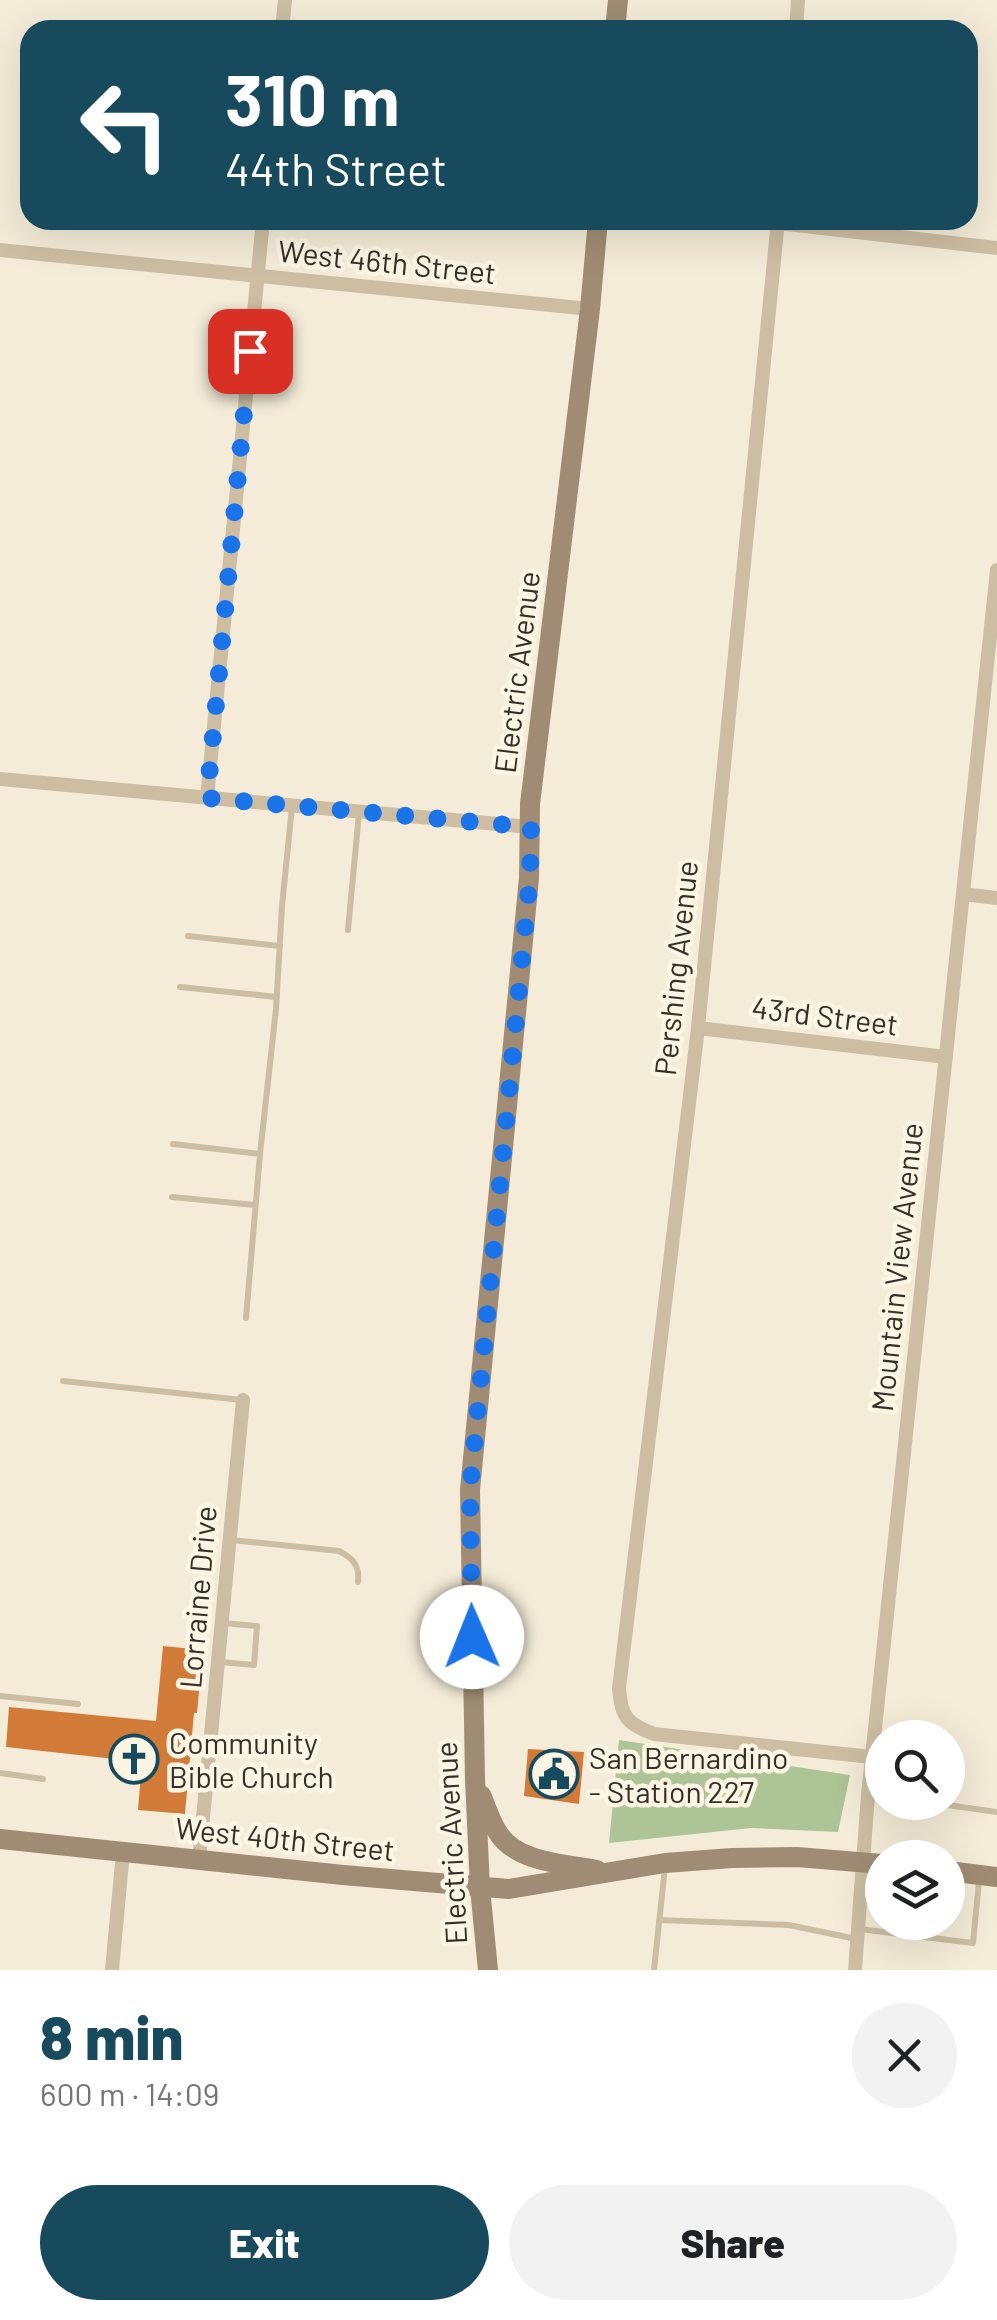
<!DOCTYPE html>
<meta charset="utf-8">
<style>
body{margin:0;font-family:Barlow,sans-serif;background:#f2f2f2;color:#202124;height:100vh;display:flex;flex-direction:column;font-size:38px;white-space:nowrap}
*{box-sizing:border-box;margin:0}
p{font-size:32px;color:#757577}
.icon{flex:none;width:55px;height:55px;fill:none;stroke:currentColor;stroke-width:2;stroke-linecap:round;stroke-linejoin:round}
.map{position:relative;height:1970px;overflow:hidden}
.drawer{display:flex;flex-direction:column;background:#fff;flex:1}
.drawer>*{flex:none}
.guide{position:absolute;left:20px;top:20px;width:958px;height:210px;border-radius:30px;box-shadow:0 10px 40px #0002;background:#174a5c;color:#fff;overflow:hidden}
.fabs{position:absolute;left:865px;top:1720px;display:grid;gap:20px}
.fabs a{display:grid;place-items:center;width:100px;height:100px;border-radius:50%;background:#fff;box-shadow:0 10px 40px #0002;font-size:50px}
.pin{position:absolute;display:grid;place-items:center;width:85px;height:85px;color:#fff;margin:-42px;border-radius:20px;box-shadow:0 5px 15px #0006}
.me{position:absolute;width:110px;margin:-55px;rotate:359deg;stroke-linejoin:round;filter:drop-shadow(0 0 8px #0008)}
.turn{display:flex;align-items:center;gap:35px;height:210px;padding:0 40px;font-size:45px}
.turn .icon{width:130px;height:130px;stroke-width:2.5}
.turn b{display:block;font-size:70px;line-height:85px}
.round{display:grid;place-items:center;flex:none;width:105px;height:105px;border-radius:52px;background:#f2f2f2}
.headline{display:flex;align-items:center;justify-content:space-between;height:170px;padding:0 40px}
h1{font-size:60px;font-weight:800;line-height:75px;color:#174a5c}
.primary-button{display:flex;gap:20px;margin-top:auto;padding:20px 40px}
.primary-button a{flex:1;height:115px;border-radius:60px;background:#174a5c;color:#fff;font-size:40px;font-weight:800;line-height:115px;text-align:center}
.primary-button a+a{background:#f2f2f2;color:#202124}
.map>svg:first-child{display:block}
</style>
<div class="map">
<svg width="997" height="1970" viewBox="0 0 997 1970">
<rect width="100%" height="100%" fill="#f4ecd8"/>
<path fill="#acc496" d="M 619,1740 L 850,1775 L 838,1832 L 751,1828 L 609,1843 Z"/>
<path fill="#d27a38" d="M 163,1646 L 203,1650 L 197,1713 L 194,1713 L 185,1814 L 138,1810 L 142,1762 L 6,1747 L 9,1707 L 156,1721 Z
M 528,1749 L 584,1752 L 579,1804 L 524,1796 Z"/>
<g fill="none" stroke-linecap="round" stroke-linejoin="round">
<path stroke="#cdbea3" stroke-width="6" d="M 348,930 L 359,813
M 188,936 L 280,946
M 180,987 L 277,997
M 173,1144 L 260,1154
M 172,1197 L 255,1205
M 246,1318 L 260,1154 L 276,1009 L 282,906 L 292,807
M 63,1381 L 242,1400
M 231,1540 L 339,1551 C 353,1558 360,1566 358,1582
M 221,1662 L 254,1665 L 257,1626 L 223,1623
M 0,1696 L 78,1704
M 0,1773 L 43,1779
M 926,1802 L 997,1812
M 659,1920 L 789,1925 L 856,1939
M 859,1929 L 973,1943 L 979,1881
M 654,1970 L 665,1867"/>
<path stroke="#cdbea3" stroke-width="14" d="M 282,30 L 285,0
M 796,30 L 798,0
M 778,220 L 698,1028 L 619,1688 C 621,1717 627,1724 654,1734 L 872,1757
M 778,223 L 997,248
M 0,250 L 590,309
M 0,779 L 531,827
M 207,798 L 263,220
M 963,894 L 997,898
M 698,1028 L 946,1057
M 199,1860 L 243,1400
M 112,1970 L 123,1852
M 855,1970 L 868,1795 L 997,570"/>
<path stroke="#a08c74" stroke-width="20" d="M 615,30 L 618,0
M 481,1795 C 486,1806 490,1820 497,1831 C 515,1863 566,1864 597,1870
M 0,1839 L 343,1875 L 509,1889 L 665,1863 L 732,1858 L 797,1857 L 882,1864
M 948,1871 L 997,1877
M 488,1970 L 480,1888 L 475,1779 L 470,1490 L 529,878 L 530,804 L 590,309 L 598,220"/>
</g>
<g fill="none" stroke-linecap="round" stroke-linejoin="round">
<path stroke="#1a73e8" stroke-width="18" stroke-dasharray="0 32.4" d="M 250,351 L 207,798 L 531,827 L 530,878 L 470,1490 L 472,1637"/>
</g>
<defs>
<g id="church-ring" transform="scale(2.5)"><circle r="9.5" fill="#fbf5e4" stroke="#174a5c" stroke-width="1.5"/><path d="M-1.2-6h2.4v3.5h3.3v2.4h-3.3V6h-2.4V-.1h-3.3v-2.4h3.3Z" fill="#174a5c"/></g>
<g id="civic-ring" transform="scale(2.5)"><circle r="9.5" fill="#fbf5e4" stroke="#174a5c" stroke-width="1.5"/><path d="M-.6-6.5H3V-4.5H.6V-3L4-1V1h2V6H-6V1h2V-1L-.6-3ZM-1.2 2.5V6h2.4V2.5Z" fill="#174a5c"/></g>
</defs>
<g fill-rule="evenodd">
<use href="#church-ring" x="134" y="1759"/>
<use href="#civic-ring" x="554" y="1774"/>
</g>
<g text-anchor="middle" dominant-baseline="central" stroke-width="9" stroke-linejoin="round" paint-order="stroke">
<g font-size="30" fill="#372e26" stroke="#fbf5e4">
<text transform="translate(387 261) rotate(6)">West 46th Street</text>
<text transform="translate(516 672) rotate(-83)">Electric Avenue</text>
<text transform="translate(675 968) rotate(-84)">Pershing Avenue</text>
<text transform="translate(825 1015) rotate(7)">43rd Street</text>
<text transform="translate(896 1267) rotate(-84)">Mountain View Avenue</text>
<text transform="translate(197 1597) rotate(-85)">Lorraine Drive</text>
<text transform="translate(285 1838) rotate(6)">West 40th Street</text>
<text transform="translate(450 1843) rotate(-93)">Electric Avenue</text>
</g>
<g font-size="30" fill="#372e26" stroke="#fbf5e4" text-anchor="start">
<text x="169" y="1742">Community<tspan x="169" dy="34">Bible Church</tspan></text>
<text x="589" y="1757">San Bernardino<tspan x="589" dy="34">- Station 227</tspan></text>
</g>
</g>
</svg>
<div class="fabs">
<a><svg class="icon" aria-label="search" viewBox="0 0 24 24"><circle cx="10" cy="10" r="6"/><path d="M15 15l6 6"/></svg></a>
<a><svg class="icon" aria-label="layers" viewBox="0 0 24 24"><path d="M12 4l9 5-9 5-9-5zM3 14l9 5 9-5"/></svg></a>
</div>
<div class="pin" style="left:250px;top:351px;background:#d93025"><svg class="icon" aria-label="arrive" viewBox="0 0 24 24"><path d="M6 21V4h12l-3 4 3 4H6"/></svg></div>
<svg class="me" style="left:472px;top:1637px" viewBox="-20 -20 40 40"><circle r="19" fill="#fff"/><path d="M0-13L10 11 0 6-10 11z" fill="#1a73e8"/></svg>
<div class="guide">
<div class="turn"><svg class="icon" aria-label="left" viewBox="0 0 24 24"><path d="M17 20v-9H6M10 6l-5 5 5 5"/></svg><div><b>310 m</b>44th Street</div></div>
</div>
</div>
<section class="drawer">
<div class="headline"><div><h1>8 min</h1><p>600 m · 14:09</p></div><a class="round"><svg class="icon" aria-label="close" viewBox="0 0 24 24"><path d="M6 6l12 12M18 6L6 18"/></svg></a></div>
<div class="primary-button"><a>Exit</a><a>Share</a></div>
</section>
